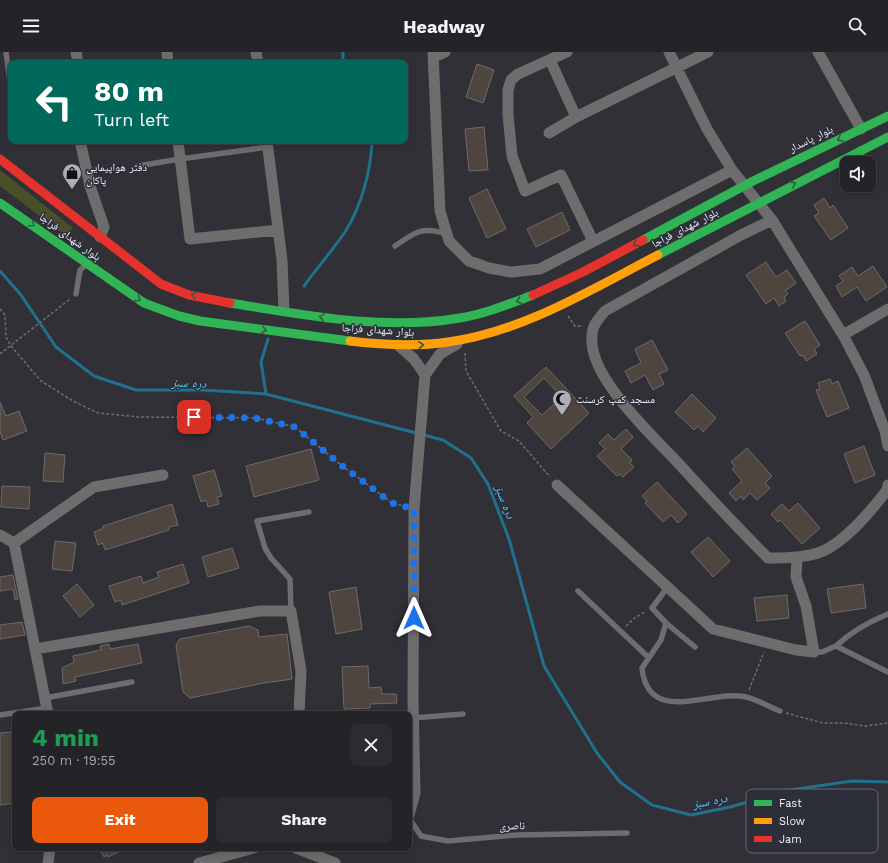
<!DOCTYPE html>
<meta charset="utf-8">
<style>
body{margin:0;font-family:"Work Sans","Noto Naskh Arabic",sans-serif;background:#2c2c30;color:#f1f3f6;height:100vh;display:flex;flex-direction:column;font-size:15px;white-space:nowrap}
*{box-sizing:border-box;margin:0}
p{font-size:13px;color:#a3a4a8}
.icon{flex:none;width:22px;height:22px;fill:none;stroke:currentColor;stroke-width:2;stroke-linecap:round;stroke-linejoin:round}
.map{position:relative;flex:1;overflow:hidden}
.panel{position:absolute;left:12px;top:659px;width:400px;height:140px;display:flex;flex-direction:column;background:#242428;border-radius:8px;box-shadow:0 2px 10px #0003,0 0 0 1px #414145}
.panel>*{flex:none}
.banner{position:absolute;left:8px;top:8px;width:400px;height:84px;border-radius:8px;box-shadow:0 2px 10px #0003,0 0 0 1px #414145;background:#00695c;color:#fff;overflow:hidden}
.buttons{position:absolute;left:840px;top:104px;display:grid;gap:8px}
.buttons a{display:grid;place-items:center;width:36px;height:36px;border-radius:8px;background:#242428;box-shadow:0 2px 10px #0003,0 0 0 1px #414145;font-size:20px}
.pin{position:absolute;display:grid;place-items:center;width:34px;height:34px;color:#fff;margin:-17px;border-radius:8px;box-shadow:0 2px 6px #0006}
.me{position:absolute;width:44px;margin:-22px;rotate:0deg;stroke-linejoin:round;filter:drop-shadow(0 0 3px #0008)}
.turn{display:flex;align-items:center;gap:14px;height:84px;padding:0 20px;font-size:18px}
.turn .icon{width:52px;height:52px;stroke-width:2.5}
.turn b{display:block;font-size:28px;line-height:34px}
.round{display:grid;place-items:center;flex:none;width:42px;height:42px;border-radius:8px;background:#2c2c30}
.summary{display:flex;align-items:center;justify-content:space-between;height:68px;padding:0 20px}
h1{font-size:24px;font-weight:700;line-height:30px;color:#1e9e55}
.cta{display:flex;gap:8px;margin-top:auto;padding:8px 20px}
.cta a{flex:1;height:46px;border-radius:8px;background:#ea580c;color:#fff;font-size:16px;font-weight:700;line-height:46px;text-align:center}
.cta a+a{background:#2c2c30;color:#f1f3f6}
header{display:flex;justify-content:space-between;align-items:center;height:52px;padding:0 20px;background:#242428;font-size:18px;font-weight:700}
.map>svg:first-child{display:block}
</style>
<header><svg class="icon" aria-label="menu" viewBox="0 0 24 24"><path d="M4 6h16M4 12h16M4 18h16"/></svg>Headway<svg class="icon" aria-label="search" viewBox="0 0 24 24"><circle cx="10" cy="10" r="6"/><path d="M15 15l6 6"/></svg></header>
<div class="map">
<svg width="888" height="811" viewBox="0 0 888 811">
<rect width="100%" height="100%" fill="#303036"/>
<path fill="#4a4e29" d="M 0,118 L 73,176 L 66,184 L 0,134 Z"/>
<g fill="none" stroke-linecap="round" stroke-linejoin="round">
<path stroke="#21718e" stroke-width="3" d="M 343,0 L 343,11
M 0,219 L 21,243 L 56,295 L 94,324 L 136,338 L 203,338 L 266,342 L 443,388 L 471,406 L 488,432 L 509,487 L 544,614 L 597,701 L 620,730 L 652,753 L 691,763 L 730,755 L 790,738 L 852,729 L 888,730
M 304,234 C 317,216 332,199 345,180 C 361,155 371,119 372,89
M 266,342 L 261,310 L 268,287"/>
</g>
<path fill="#4f453f" stroke="#6d6a6b" fill-rule="evenodd" d="M 477,12 L 494,18 L 483,51 L 466,45 Z
M 484,75 L 488,118 L 469,119 L 465,77 Z
M 487,137 L 506,177 L 487,186 L 469,146 Z
M 824,146 L 830,156 L 833,153 L 848,176 L 831,188 L 814,164 L 819,161 L 814,153 Z
M 562,160 L 570,178 L 536,195 L 527,177 Z
M 766,210 L 776,225 L 787,218 L 796,231 L 785,239 L 788,242 L 784,245 L 786,249 L 779,254 L 774,246 L 766,252 L 746,223 Z
M 873,214 L 887,235 L 866,249 L 857,235 L 842,245 L 836,234 L 843,229 L 839,224 L 852,215 L 858,224 Z
M 805,269 L 820,293 L 814,297 L 817,302 L 806,309 L 803,303 L 800,304 L 785,281 Z
M 652,288 L 668,318 L 659,322 L 664,332 L 653,338 L 645,323 L 631,331 L 625,319 L 641,311 L 635,297 Z
M 546,315 L 589,361 L 551,397 L 527,371 L 533,365 L 514,344 ZM 544,326 L 562,345 L 542,363 L 524,345 Z
M 830,327 L 832,332 L 838,329 L 849,356 L 827,365 L 816,338 L 820,337 L 818,331 Z
M 692,342 L 716,366 L 703,380 L 698,374 L 694,378 L 675,360 Z
M 0,350 L 6,364 L 19,359 L 27,379 L 3,388 L 0,380 Z
M 626,377 L 633,385 L 621,397 L 632,408 L 630,411 L 634,415 L 623,425 L 620,422 L 617,424 L 597,404 L 605,397 L 599,391 L 608,382 L 614,388 Z
M 864,394 L 875,423 L 855,431 L 844,402 Z
M 747,396 L 772,424 L 765,431 L 770,436 L 757,448 L 750,441 L 743,448 L 741,444 L 736,449 L 729,441 L 742,429 L 732,417 L 735,414 L 731,410 Z
M 311,397 L 319,428 L 254,445 L 246,414 Z
M 45,401 L 65,403 L 63,430 L 43,429 Z
M 214,418 L 222,444 L 217,445 L 219,452 L 208,455 L 206,448 L 201,450 L 193,424 Z
M 657,430 L 687,462 L 678,471 L 671,463 L 663,470 L 645,451 L 647,449 L 642,444 Z
M 2,434 L 30,435 L 29,457 L 1,455 Z
M 798,451 L 820,476 L 802,492 L 780,468 L 778,470 L 771,462 L 782,452 L 789,459 Z
M 172,452 L 178,473 L 169,475 L 169,478 L 105,498 L 103,491 L 98,493 L 94,480 L 102,477 L 103,474 Z
M 708,485 L 730,509 L 713,525 L 691,500 Z
M 55,489 L 76,491 L 72,519 L 52,517 Z
M 232,496 L 239,516 L 208,525 L 202,505 Z
M 183,512 L 189,531 L 122,553 L 121,548 L 115,550 L 109,534 L 141,524 L 143,531 L 159,525 L 157,520 Z
M 13,523 L 18,547 L 15,548 L 13,537 L 0,539 L 0,525 Z
M 77,532 L 94,553 L 80,565 L 63,544 Z
M 863,532 L 866,556 L 831,561 L 827,537 Z
M 356,535 L 362,577 L 336,582 L 329,540 Z
M 787,543 L 789,566 L 757,569 L 754,546 Z
M 22,570 L 25,583 L 0,587 L 0,573 Z
M 249,574 L 258,578 L 259,585 L 287,582 L 292,627 L 264,631 L 190,646 L 183,640 L 176,593 L 180,587 Z
M 109,592 L 110,597 L 138,592 L 142,611 L 75,625 L 76,629 L 63,632 L 62,616 L 74,610 L 73,604 L 101,598 L 100,594 Z
M 368,614 L 369,636 L 381,635 L 382,642 L 396,642 L 397,651 L 370,652 L 370,656 L 344,657 L 342,615 Z
M 11,680 L 15,711 L 15,751 L 0,753 L 0,681 Z
M 99,796 L 126,796 L 108,805 L 107,803 L 104,805 Z"/>
<g fill="none" stroke-linecap="round" stroke-linejoin="round">
<path stroke="#6e6e6f" stroke-width="1.5" stroke-dasharray="3 2" stroke-linecap="butt" d="M 0,257 L 5,263 L 6,285 L 11,294 L 41,329 L 73,349 L 98,361 L 139,365 L 255,366 L 295,375 L 341,413 L 392,451 L 404,454
M 568,264 L 575,274 L 583,274
M 465,301 L 466,319 L 501,379 L 519,389 L 550,425
M 0,302 L 70,247
M 626,574 L 636,565 L 645,560
M 749,638 L 764,600
M 786,661 L 823,671 L 844,671 L 865,674 L 888,671"/>
<path stroke="#6e6c6c" stroke-width="5.5" d="M 6,0 L 11,37
M 138,114 L 180,107 L 268,95
M 395,194 C 416,180 421,174 447,182
M 76,242 L 80,218 L 86,213
M 667,536 L 652,556 L 666,571 L 661,588 L 642,616 C 648,675 711,637 746,645 C 758,648 770,655 780,659
M 578,539 L 648,605
M 291,559 L 290,527 L 271,506 L 265,496 L 257,469 L 309,460
M 666,571 L 695,595
M 836,594 C 852,579 868,570 888,562
M 814,600 L 822,600 L 836,594 L 888,620
M 45,646 L 132,630
M 0,663 L 47,656
M 413,666 L 463,662
M 409,766 L 421,784 L 448,789 L 517,783 L 627,781"/>
<path stroke="#6e6c6c" stroke-width="11" d="M 76,0 L 78,11
M 167,0 L 168,11
M 256,0 L 258,11
M 433,0 L 440,159 L 449,189 L 469,209 L 489,216 L 511,220 L 540,217 L 732,118
M 567,0 L 518,22 L 511,28 L 508,38 L 508,63 L 512,104 L 525,139 L 561,123 L 593,189
M 669,0 L 707,77 L 732,118 L 772,168 L 843,283 L 864,323 L 885,379 L 888,394
M 818,0 L 861,77
M 434,5 L 445,0
M 550,8 L 576,65
M 549,81 L 576,65 L 708,0
M 82,89 L 81,93 L 90,134 L 104,175 L 100,185
M 178,89 L 190,187 L 278,178
M 267,89 L 282,208 L 284,259
M 772,168 L 741,183 L 605,259 C 595,271 591,275 592,291 C 594,330 654,385 680,413 C 709,445 738,476 768,506 C 786,506 813,506 829,496 C 852,482 871,459 887,438 L 888,433
M 843,283 L 888,257
M 398,293 L 414,307 L 425,323 L 440,302 L 457,292
M 557,433 L 713,577 L 796,598 L 814,600 L 806,554 L 796,525 L 797,506
M 0,483 L 14,491 L 94,435 L 163,423
M 14,491 L 48,662
M 35,597 L 260,559 L 291,559 L 301,619 L 299,662
M 409,763 L 415,741 L 413,647 L 414,457 L 425,323
M 296,796 L 335,811
M 48,811 L 50,796
M 199,811 L 254,796"/>
<path stroke="#30b455" stroke-width="9" d="M 0,151 L 144,251 L 179,264 L 200,269 L 350,289
M 643,188 L 753,129 L 888,64
M 658,203 L 888,85
M 230,251 C 305,263 384,279 460,266 C 485,262 509,252 533,243"/>
<path stroke="#ff9f0a" stroke-width="9" d="M 350,289 C 383,293 415,295 448,290 C 523,280 592,237 658,203"/>
<path stroke="#e5322d" stroke-width="9" d="M 0,107 L 161,232 L 189,243 L 230,251
M 533,243 L 583,220 L 643,188"/>
</g>
<defs><path id="oneway-chevron" d="M-2-3.5L2.5 0L-2 3.5" fill="none" stroke-width="1.6" stroke-linecap="round" stroke-linejoin="round"/></defs>
<g stroke="#2d5d43">
<use href="#oneway-chevron" transform="translate(840 87) rotate(154)"/>
<use href="#oneway-chevron" transform="translate(793 132) rotate(-27)"/>
<use href="#oneway-chevron" transform="translate(32 172) rotate(35)"/>
<use href="#oneway-chevron" transform="translate(636 192) rotate(151)"/>
<use href="#oneway-chevron" transform="translate(194 243) rotate(-166)"/>
<use href="#oneway-chevron" transform="translate(138 247) rotate(32)"/>
<use href="#oneway-chevron" transform="translate(519 249) rotate(160)"/>
<use href="#oneway-chevron" transform="translate(322 265) rotate(-171)"/>
<use href="#oneway-chevron" transform="translate(264 278) rotate(7)"/>
<use href="#oneway-chevron" transform="translate(421 293) rotate(-3)"/>
</g>
<g fill="none" stroke-linecap="round" stroke-linejoin="round">
<path stroke="#1a73e8" stroke-width="7" stroke-dasharray="0 12.6" d="M 194,365 L 255,366 L 295,375 L 341,413 L 392,451 L 414,457 L 414,566"/>
</g>
<defs>
<g id="shop-pin" transform="scale(1)"><path d="M0 17L-7.5 6A9.5 9.5 0 1 1 7.5 6Z" fill="#aeafb6" stroke="#2c2e3a"/><path d="M-5-2.5h2.3a2.7 3.5 0 0 1 5.4 0H5L5.5 6h-11ZM-1.5-2.5h3a1.5 2.3 0 0 0-3 0Z" fill="#111"/></g>
<g id="mosque-pin" transform="scale(1)"><path d="M0 17L-7.5 6A9.5 9.5 0 1 1 7.5 6Z" fill="#aeafb6" stroke="#2c2e3a"/><path d="M3.5-4.9A6 6 0 1 0 3.5 4.9A5 5 0 1 1 3.5-4.9Z" fill="#111"/></g>
</defs>
<g fill-rule="evenodd">
<use href="#shop-pin" x="72" y="121"/>
<use href="#mosque-pin" x="562" y="347"/>
</g>
<g text-anchor="middle" dominant-baseline="central" stroke-width="3" stroke-linejoin="round" paint-order="stroke">
<g font-size="11" fill="#f2f3fb" stroke="#2c2e3a">
<text transform="translate(811 87) rotate(-26)">بلوار پاسدار</text>
<text transform="translate(685 176) rotate(-27)">بلوار شهدای فراجا</text>
<text transform="translate(70 185) rotate(36)">بلوار شهدای فراجا</text>
<text transform="translate(378 278) rotate(4)">بلوار شهدای فراجا</text>
<text transform="translate(512 774) rotate(-2)">ناصری</text>
</g>
<g font-size="11" fill="#f2f3fb" stroke="#2c2e3a" text-anchor="start">
<text x="86" y="115">دفتر هواپیمایی<tspan x="86" dy="13">پاکان</tspan></text>
<text x="576" y="347">مسجد کمپ کرسنت</text>
</g>
<g font-size="12" font-style="italic" fill="#57cefc" stroke="#2c2e3a">
<text transform="translate(189 331) rotate(2)">دره سبز</text>
<text transform="translate(505 450) rotate(69)">دره سبز</text>
<text transform="translate(710 749) rotate(-11)">دره سبز</text>
</g>
</g>
<rect x="746" y="737" width="132" height="64" rx="6" fill="#2c2e3a" stroke="#676974" stroke-width="1"/>
<rect x="754" y="748" width="18" height="6" fill="#30b455"/>
<rect x="754" y="766" width="18" height="6" fill="#ff9f0a"/>
<rect x="754" y="784" width="18" height="6" fill="#e5322d"/>
<g font-size="11" fill="#f2f3fb">
<text x="779" y="755">Fast</text>
<text x="779" y="773">Slow</text>
<text x="779" y="791">Jam</text>
</g>
</svg>
<div class="buttons">
<a><svg class="icon" aria-label="sound" viewBox="0 0 24 24"><path d="M4 9h4l5-4v14l-5-4H4zM17 9q2 3 0 6"/></svg></a>
</div>
<div class="pin" style="left:194px;top:365px;background:#d93025"><svg class="icon" aria-label="arrive" viewBox="0 0 24 24"><path d="M6 21V4h12l-3 4 3 4H6"/></svg></div>
<svg class="me" style="left:414px;top:566px" viewBox="-20 -20 40 40"><path d="M0-17L14 15 0 8-14 15z" fill="#1a73e8" stroke="#fff" stroke-width="4"/></svg>
<div class="banner">
<div class="turn"><svg class="icon" aria-label="left" viewBox="0 0 24 24"><path d="M17 20v-9H6M10 6l-5 5 5 5"/></svg><div><b>80 m</b>Turn left</div></div>
</div>
<section class="panel">
<div class="summary"><div><h1>4 min</h1><p>250 m · 19:55</p></div><a class="round"><svg class="icon" aria-label="close" viewBox="0 0 24 24"><path d="M6 6l12 12M18 6L6 18"/></svg></a></div>
<div class="cta"><a>Exit</a><a>Share</a></div>
</section>
</div>
